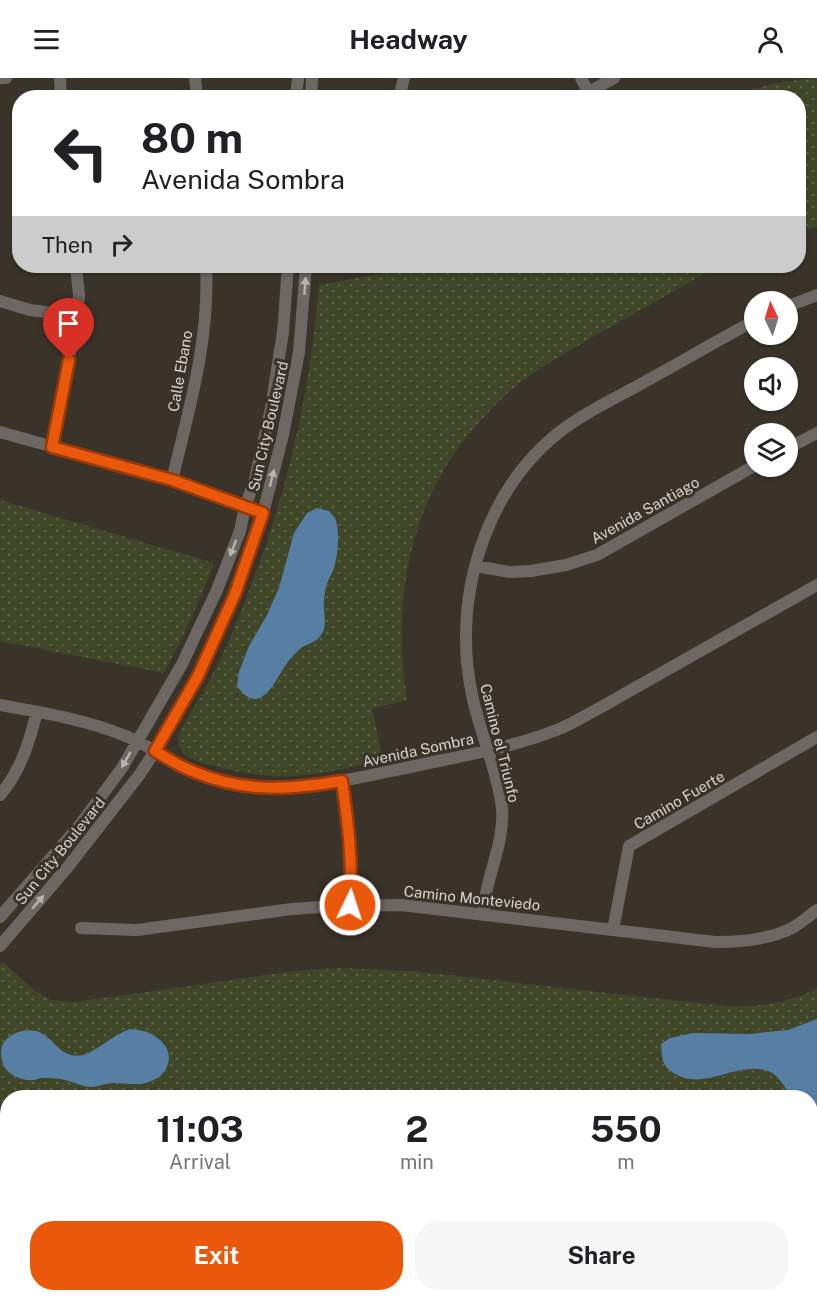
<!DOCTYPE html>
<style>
body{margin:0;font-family:"Public Sans",sans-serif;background:#f6f6f6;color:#202124;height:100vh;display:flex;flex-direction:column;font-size:22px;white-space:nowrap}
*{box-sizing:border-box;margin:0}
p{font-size:20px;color:#757577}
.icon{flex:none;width:33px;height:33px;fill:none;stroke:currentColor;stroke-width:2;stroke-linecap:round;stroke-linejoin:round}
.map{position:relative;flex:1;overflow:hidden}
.details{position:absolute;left:0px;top:1012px;width:818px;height:212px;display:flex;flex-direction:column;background:#fff;border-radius:24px 24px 0 0;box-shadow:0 2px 4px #0004}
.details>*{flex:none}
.top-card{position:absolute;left:12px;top:12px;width:794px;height:183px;border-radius:24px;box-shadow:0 2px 4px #0004;background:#fff;color:#202124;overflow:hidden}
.needle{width:39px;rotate:356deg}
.controls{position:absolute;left:744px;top:213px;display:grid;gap:12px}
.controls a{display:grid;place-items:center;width:54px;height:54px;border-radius:50%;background:#fff;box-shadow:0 2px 4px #0004;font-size:30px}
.pin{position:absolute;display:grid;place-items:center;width:51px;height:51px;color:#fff;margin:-62px -26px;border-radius:50% 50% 50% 0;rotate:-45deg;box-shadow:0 0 6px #0007}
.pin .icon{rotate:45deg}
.me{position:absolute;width:66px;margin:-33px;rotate:4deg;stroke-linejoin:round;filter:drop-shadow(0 0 4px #0008)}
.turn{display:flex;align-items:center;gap:21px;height:126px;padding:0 30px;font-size:27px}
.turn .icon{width:78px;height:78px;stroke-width:2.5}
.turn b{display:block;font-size:42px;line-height:51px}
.then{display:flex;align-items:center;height:57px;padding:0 30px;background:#0003;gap:12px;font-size:22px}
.eta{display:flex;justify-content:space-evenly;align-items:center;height:102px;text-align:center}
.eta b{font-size:36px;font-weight:700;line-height:42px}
.primary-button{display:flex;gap:12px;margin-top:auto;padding:12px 30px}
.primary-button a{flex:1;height:69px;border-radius:24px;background:#ea580c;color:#fff;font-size:24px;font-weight:700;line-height:69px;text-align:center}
.primary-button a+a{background:#f6f6f6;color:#202124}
header{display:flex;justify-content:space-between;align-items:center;height:78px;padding:0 30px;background:#fff;font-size:27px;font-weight:700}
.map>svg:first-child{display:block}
</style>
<header><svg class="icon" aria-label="menu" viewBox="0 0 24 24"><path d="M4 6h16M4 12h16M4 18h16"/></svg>Headway<svg class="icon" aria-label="person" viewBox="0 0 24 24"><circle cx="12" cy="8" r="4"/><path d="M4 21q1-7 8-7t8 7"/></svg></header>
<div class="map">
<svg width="817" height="1223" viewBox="0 0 817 1223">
<defs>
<pattern id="grass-dots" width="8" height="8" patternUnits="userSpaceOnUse" patternTransform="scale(1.5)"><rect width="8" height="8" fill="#3f4728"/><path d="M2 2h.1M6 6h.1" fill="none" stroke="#5a6146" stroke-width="1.8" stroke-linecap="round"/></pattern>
</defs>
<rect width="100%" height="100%" fill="#3a332a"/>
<path fill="url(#grass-dots)" d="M 817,0 L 817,149 L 798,154 L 798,20 L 723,19 C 754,10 785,2 817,0 Z
M 399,188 L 718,188 C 681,209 644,230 607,251 C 581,266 554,281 529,298 C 513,309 498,324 485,338 C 410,417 391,517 407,622 L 372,630 L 383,682 C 354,688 325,696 296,698 C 267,699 238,695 210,687 C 195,683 178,678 178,660 C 183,645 194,630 202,616 C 214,595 225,573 234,550 C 282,437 309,329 319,207 L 373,197 Z
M 0,422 L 214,485 C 200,523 183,559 164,595 L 0,563 Z
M 3,884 L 35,913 L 51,922 L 75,924 L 294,893 L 338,890 L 413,893 L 725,928 C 757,929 789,926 817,910 L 817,1080 L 810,1081 L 810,1020 L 8,1020 L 7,1067 L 0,1067 L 0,888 Z"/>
<path fill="#577fa3" d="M 317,430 L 329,433 C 331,435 333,438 335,440 C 340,452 338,474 335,486 C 334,492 330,498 328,503 C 325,509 325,516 324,522 C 323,532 327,544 323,554 C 318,564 309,565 301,570 C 298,572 294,577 291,580 C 277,595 263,644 237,608 L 239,594 L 249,568 L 267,537 L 279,510 L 294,455 L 307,435 Z
M 817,941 L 817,1028 L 810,1029 L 810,1020 L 792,1020 C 786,1011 778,996 768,993 C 737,983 707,1012 677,997 C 662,989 662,982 661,966 L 670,960 L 693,955 L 748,956 L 788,952 Z
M 130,951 C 140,952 148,953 156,959 C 176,972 172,996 149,1004 C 138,1008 125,1005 113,1005 C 106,1005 98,1009 91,1009 C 82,1009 73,1003 64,1002 C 58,1000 49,1000 42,1000 C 39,1000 36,1002 33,1002 C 23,1003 11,998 5,990 C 1,983 0,976 2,968 C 7,955 28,948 41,955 C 56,963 61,981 83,977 C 89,976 93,972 99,969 C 109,962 119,955 130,951 Z"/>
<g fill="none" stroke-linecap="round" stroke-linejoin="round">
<path stroke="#6c6763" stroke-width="12" d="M 0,0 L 6,0
M 60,0 L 61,20
M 195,0 L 197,20
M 581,0 L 588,14
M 296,20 L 298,0
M 311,20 L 312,0
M 399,20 L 404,0
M 578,20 L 614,0
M 0,223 L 30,232 L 77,238
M 788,228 L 817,217
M 0,354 L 172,402 L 263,434
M 52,369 L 77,238 L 79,217 L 76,188
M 788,370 L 817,355
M 172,402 C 189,332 210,260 206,188
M 475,488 L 510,494 L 531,493 L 566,487 L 597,477 L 754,388
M 0,627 C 42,635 84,641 123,657 C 156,670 183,693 217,702 C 282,720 346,702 410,689 C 460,678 512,670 559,651 C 572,646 584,638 596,632 L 817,507
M 342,703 C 348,745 353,785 350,827
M 0,717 C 21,693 29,664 37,634
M 484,837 C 484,800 505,768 502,730 C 498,696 484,665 476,633 C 471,617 469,601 467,584 C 460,500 491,409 557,356 C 582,336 612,322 639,307 C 678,286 716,263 754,243
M 0,839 L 79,748 L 122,690 L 182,586 L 217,512 L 240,453 L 245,429 L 255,401 L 271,330 L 283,254 L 288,188
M 81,850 L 137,852 L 292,831 L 336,828 L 401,827 L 715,864 C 740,864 772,861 794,849 C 802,844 810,837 817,832
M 613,852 L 629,768 L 817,659
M 0,868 L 67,790 L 140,696 L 155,673 L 198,598 L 235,516 L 261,443 L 283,357 L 299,274 L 306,188
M 0,1130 L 8,1130
M 810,1145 L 817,1144
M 449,1223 L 450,1216"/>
</g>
<defs><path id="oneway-solid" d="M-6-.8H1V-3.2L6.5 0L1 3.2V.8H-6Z" transform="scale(1.5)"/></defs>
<g fill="#b7b3ad">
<use href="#oneway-solid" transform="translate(305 208) rotate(-85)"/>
<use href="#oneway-solid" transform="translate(272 400) rotate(-76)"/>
<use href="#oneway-solid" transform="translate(233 470) rotate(111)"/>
<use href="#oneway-solid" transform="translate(126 682) rotate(120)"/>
<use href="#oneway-solid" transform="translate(38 824) rotate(-49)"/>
</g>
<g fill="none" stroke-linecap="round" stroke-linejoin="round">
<g stroke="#983908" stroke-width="15">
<path id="route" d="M 69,282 L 52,369 L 172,402 L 263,435 L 235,516 L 198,598 L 155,673 C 167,680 179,688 192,693 C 244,715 287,712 342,703 C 348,745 353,784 350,827"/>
</g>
<use href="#route" stroke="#ea580c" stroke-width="10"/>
</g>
<g text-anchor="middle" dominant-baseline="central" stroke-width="6" stroke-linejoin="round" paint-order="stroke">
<g font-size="15" fill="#d7d3cd" stroke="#3a332a">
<text transform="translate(180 293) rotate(-80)">Calle Ebano</text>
<text transform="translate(268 348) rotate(-77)">Sun City Boulevard</text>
<text transform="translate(645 432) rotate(-29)">Avenida Santiago</text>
<text transform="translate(500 665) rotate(76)">Camino el Triunfo</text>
<text transform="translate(418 672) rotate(-12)">Avenida Sombra</text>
<text transform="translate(679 722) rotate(-30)">Camino Fuerte</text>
<text transform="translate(60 773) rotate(-51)">Sun City Boulevard</text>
<text transform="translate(472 820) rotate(6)">Camino Monteviedo</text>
</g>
</g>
</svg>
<div class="controls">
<a><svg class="needle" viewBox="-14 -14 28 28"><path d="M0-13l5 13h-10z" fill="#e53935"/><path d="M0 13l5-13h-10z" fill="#757577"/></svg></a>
<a><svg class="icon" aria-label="sound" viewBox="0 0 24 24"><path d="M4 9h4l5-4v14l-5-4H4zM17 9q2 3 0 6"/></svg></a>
<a><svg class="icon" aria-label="layers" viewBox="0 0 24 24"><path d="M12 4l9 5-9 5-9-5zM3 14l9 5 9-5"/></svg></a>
</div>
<div class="pin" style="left:69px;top:282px;background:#d93025"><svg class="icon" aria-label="arrive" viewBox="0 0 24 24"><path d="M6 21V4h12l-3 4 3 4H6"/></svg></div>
<svg class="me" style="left:350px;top:827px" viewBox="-20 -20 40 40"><circle r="17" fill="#ea580c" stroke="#fff" stroke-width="3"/><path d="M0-11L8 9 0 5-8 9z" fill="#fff"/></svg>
<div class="top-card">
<div class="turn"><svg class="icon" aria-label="left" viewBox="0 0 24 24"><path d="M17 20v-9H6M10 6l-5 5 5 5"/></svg><div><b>80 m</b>Avenida Sombra</div></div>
<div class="then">Then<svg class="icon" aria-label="right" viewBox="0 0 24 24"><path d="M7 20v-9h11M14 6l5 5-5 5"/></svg></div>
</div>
<section class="details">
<div class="eta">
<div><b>11:03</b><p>Arrival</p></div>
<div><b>2</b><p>min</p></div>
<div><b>550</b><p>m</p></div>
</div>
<div class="primary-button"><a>Exit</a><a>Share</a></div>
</section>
</div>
